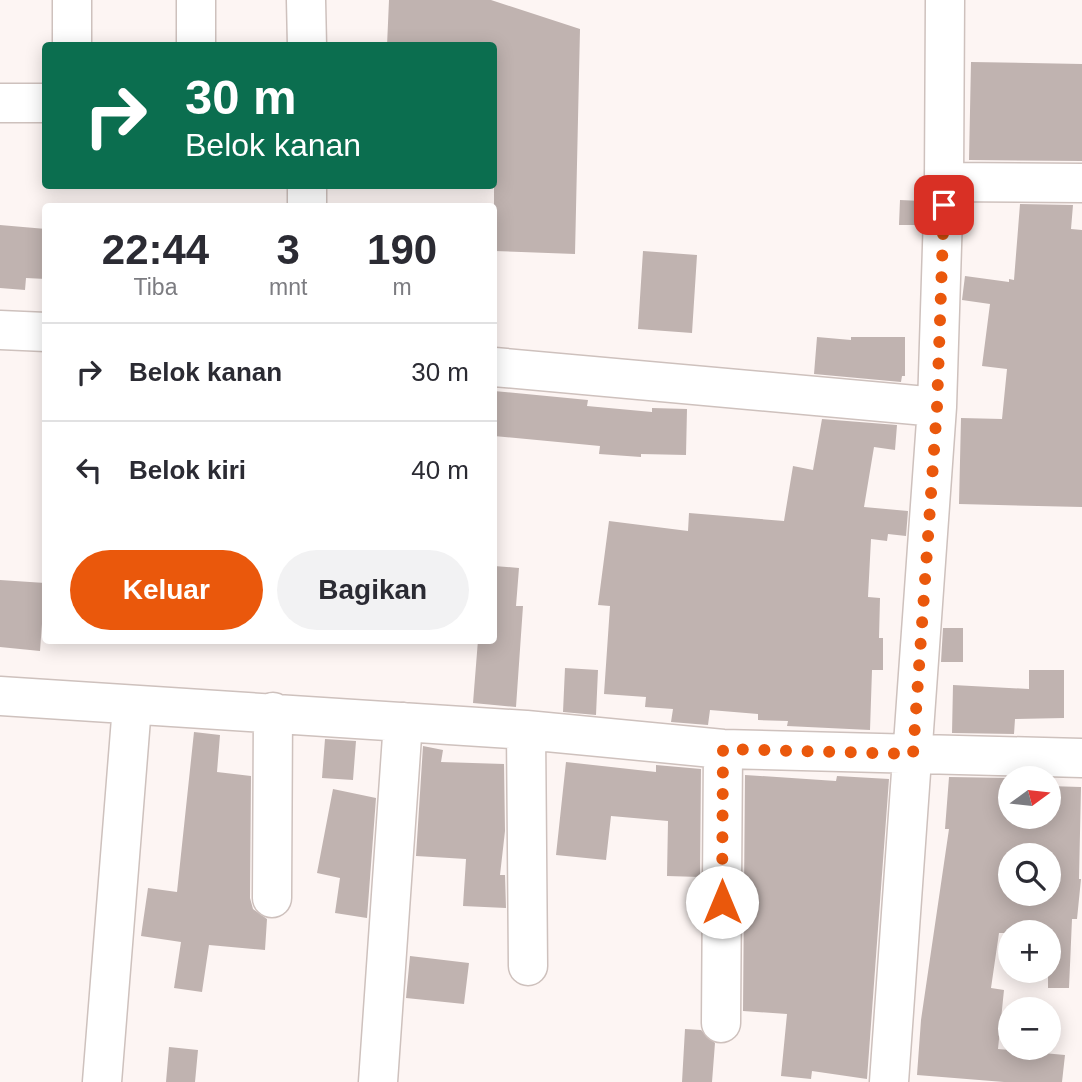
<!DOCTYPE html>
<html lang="id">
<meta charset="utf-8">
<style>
body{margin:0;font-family:Arial,sans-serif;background:#f2f2f3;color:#2b2b33;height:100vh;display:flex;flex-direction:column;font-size:26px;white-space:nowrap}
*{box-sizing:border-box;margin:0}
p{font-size:23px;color:#7c7c81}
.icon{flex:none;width:38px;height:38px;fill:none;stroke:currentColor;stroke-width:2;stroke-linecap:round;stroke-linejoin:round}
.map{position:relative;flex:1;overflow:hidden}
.side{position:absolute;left:42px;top:203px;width:455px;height:441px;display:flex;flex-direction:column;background:#fff;border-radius:7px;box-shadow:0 4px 18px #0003}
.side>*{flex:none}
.guide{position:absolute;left:42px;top:42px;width:455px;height:147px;border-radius:7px;box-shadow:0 4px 18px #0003;background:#0b6e4f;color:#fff;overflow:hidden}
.needle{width:46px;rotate:75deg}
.buttons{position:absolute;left:998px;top:766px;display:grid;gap:14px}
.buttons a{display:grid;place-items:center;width:63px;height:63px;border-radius:50%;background:#fff;box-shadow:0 4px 18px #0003;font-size:35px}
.pin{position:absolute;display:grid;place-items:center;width:60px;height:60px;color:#fff;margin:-30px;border-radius:14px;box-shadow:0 4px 10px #0006}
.me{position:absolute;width:77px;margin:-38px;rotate:0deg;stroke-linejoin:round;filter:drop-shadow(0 0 5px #0008)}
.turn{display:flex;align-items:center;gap:24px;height:147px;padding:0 28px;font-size:32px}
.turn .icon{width:91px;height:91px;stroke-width:2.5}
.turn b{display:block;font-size:49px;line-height:60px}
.eta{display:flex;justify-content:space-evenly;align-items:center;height:119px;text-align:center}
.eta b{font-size:42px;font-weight:700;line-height:49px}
.cta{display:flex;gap:14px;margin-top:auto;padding:14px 28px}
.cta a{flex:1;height:80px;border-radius:42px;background:#ea580c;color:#fff;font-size:28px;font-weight:700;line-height:80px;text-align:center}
.cta a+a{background:#f2f2f3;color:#2b2b33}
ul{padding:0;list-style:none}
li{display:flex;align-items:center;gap:21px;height:98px;padding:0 28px;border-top:2px solid #e1e1e2}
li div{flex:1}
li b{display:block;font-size:26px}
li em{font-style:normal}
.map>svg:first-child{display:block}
</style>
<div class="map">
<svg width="1082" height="1082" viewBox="0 0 1082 1082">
<rect width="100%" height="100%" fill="#fdf5f3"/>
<path fill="#c0b3b0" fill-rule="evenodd" d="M 389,0 L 491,0 L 580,29 L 575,254 L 494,251 L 494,46 L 387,46 Z
M 971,62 L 1082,64 L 1082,161 L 969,160 Z
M 900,200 L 922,201 L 921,225 L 899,225 Z
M 1020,204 L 1073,205 L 1071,229 L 1082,230 L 1082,507 L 959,504 L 961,418 L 1002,419 L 1007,369 L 982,366 L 990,304 L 962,300 L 965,276 L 1009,282 L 1009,279 L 1014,280 Z
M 0,225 L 46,229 L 46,279 L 26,278 L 25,290 L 0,288 Z
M 643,251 L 697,255 L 692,333 L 638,329 Z
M 817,337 L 851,340 L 851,337 L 905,337 L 905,376 L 902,376 L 901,382 L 814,374 Z
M 494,391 L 588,400 L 587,406 L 652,412 L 652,408 L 687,409 L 686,455 L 641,454 L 641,457 L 599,454 L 600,446 L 494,436 Z
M 822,419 L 897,425 L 895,450 L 874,447 L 864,507 L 908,511 L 906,536 L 888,534 L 887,541 L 871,539 L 868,597 L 880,598 L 879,638 L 883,638 L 883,670 L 872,670 L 870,730 L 787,726 L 788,721 L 758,720 L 758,714 L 710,710 L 708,725 L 671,722 L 673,709 L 645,707 L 646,697 L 604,694 L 610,606 L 598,605 L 609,521 L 688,531 L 689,513 L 784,521 L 793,466 L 813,470 Z
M 494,566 L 519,568 L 516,606 L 523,606 L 516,707 L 473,703 L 478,640 L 494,640 Z
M 0,580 L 45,583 L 40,651 L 0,647 Z
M 943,628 L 963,628 L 963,662 L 941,662 Z
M 565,668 L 598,670 L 596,715 L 563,712 Z
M 1029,670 L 1064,670 L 1064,718 L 1015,719 L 1014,734 L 952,733 L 953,685 L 1029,689 Z
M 194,732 L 220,735 L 217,772 L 251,776 L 250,898 L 253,909 L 267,919 L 265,950 L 209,945 L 202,992 L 174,988 L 181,942 L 141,936 L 148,888 L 177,892 Z
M 325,739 L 356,741 L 353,780 L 322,778 Z
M 423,746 L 443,750 L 441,762 L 504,764 L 505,831 L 500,875 L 505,875 L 506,908 L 463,906 L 466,859 L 416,856 Z
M 566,762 L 656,772 L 656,765 L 701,769 L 700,877 L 667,876 L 668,821 L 611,816 L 606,860 L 556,855 Z
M 745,775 L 836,781 L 837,776 L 889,779 L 867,1079 L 812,1071 L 811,1079 L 781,1076 L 787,1014 L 743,1011 Z
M 949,777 L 1010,778 L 1010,817 L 1048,817 L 1048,786 L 1081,787 L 1079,879 L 1081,879 L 1077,919 L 1072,919 L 1069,988 L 1048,988 L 1048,933 L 999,933 L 991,988 L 1004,990 L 998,1049 L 1065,1055 L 1062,1082 L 1004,1082 L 917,1075 L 921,1020 L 949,829 L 945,829 ZM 1010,856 L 1048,856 L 1048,894 L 1010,894 Z
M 333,789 L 376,798 L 367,918 L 335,913 L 340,878 L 317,873 Z
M 410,956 L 469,963 L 464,1004 L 406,998 Z
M 685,1029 L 701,1030 L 715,1043 L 712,1082 L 682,1082 Z
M 169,1047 L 198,1050 L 195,1082 L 166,1082 Z"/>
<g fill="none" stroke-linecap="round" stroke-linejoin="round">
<g stroke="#cec1bd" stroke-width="41">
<path id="minor" d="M 72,0 L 72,46
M 196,0 L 196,46
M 306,0 L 307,46
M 0,103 L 46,103
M 944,182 L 1082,183
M 307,186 L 307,206
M 0,330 L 46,332
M 494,367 L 937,407
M 0,696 L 526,730 L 723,749 L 1082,758
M 526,730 L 528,966
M 272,898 L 273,712
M 721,1023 L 723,749
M 102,1082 L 132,706
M 378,1082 L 403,722
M 889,1082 L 937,407 L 944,182 L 945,0"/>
</g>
<use href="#minor" stroke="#fff" stroke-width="38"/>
</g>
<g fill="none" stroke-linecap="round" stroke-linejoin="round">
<path stroke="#ea580c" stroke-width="12" stroke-dasharray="0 21.6" d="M 722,902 L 723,749 L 913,754 L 937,407 L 944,205"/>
</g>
</svg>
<div class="buttons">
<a><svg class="needle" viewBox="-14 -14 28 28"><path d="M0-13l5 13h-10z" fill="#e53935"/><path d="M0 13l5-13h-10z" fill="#7c7c81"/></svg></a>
<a><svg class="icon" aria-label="search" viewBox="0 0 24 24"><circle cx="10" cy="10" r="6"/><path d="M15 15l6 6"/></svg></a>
<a>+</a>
<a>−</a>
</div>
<div class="pin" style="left:944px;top:205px;background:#d93025"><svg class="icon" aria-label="arrive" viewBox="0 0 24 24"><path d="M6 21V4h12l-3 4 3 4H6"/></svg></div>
<svg class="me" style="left:722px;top:902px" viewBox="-20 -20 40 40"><circle r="19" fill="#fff"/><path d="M0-13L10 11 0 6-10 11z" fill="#ea580c"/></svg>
<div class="guide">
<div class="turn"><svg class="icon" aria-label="right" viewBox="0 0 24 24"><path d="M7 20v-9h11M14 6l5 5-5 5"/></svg><div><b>30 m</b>Belok kanan</div></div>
</div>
<section class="side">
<div class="eta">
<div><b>22:44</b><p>Tiba</p></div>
<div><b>3</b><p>mnt</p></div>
<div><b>190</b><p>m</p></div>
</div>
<ul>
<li><svg class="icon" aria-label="right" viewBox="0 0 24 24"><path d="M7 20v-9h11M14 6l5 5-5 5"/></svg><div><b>Belok kanan</b></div><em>30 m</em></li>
<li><svg class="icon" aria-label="left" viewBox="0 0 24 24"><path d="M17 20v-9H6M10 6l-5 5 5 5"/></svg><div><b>Belok kiri</b></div><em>40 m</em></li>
</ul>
<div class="cta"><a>Keluar</a><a>Bagikan</a></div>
</section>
</div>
